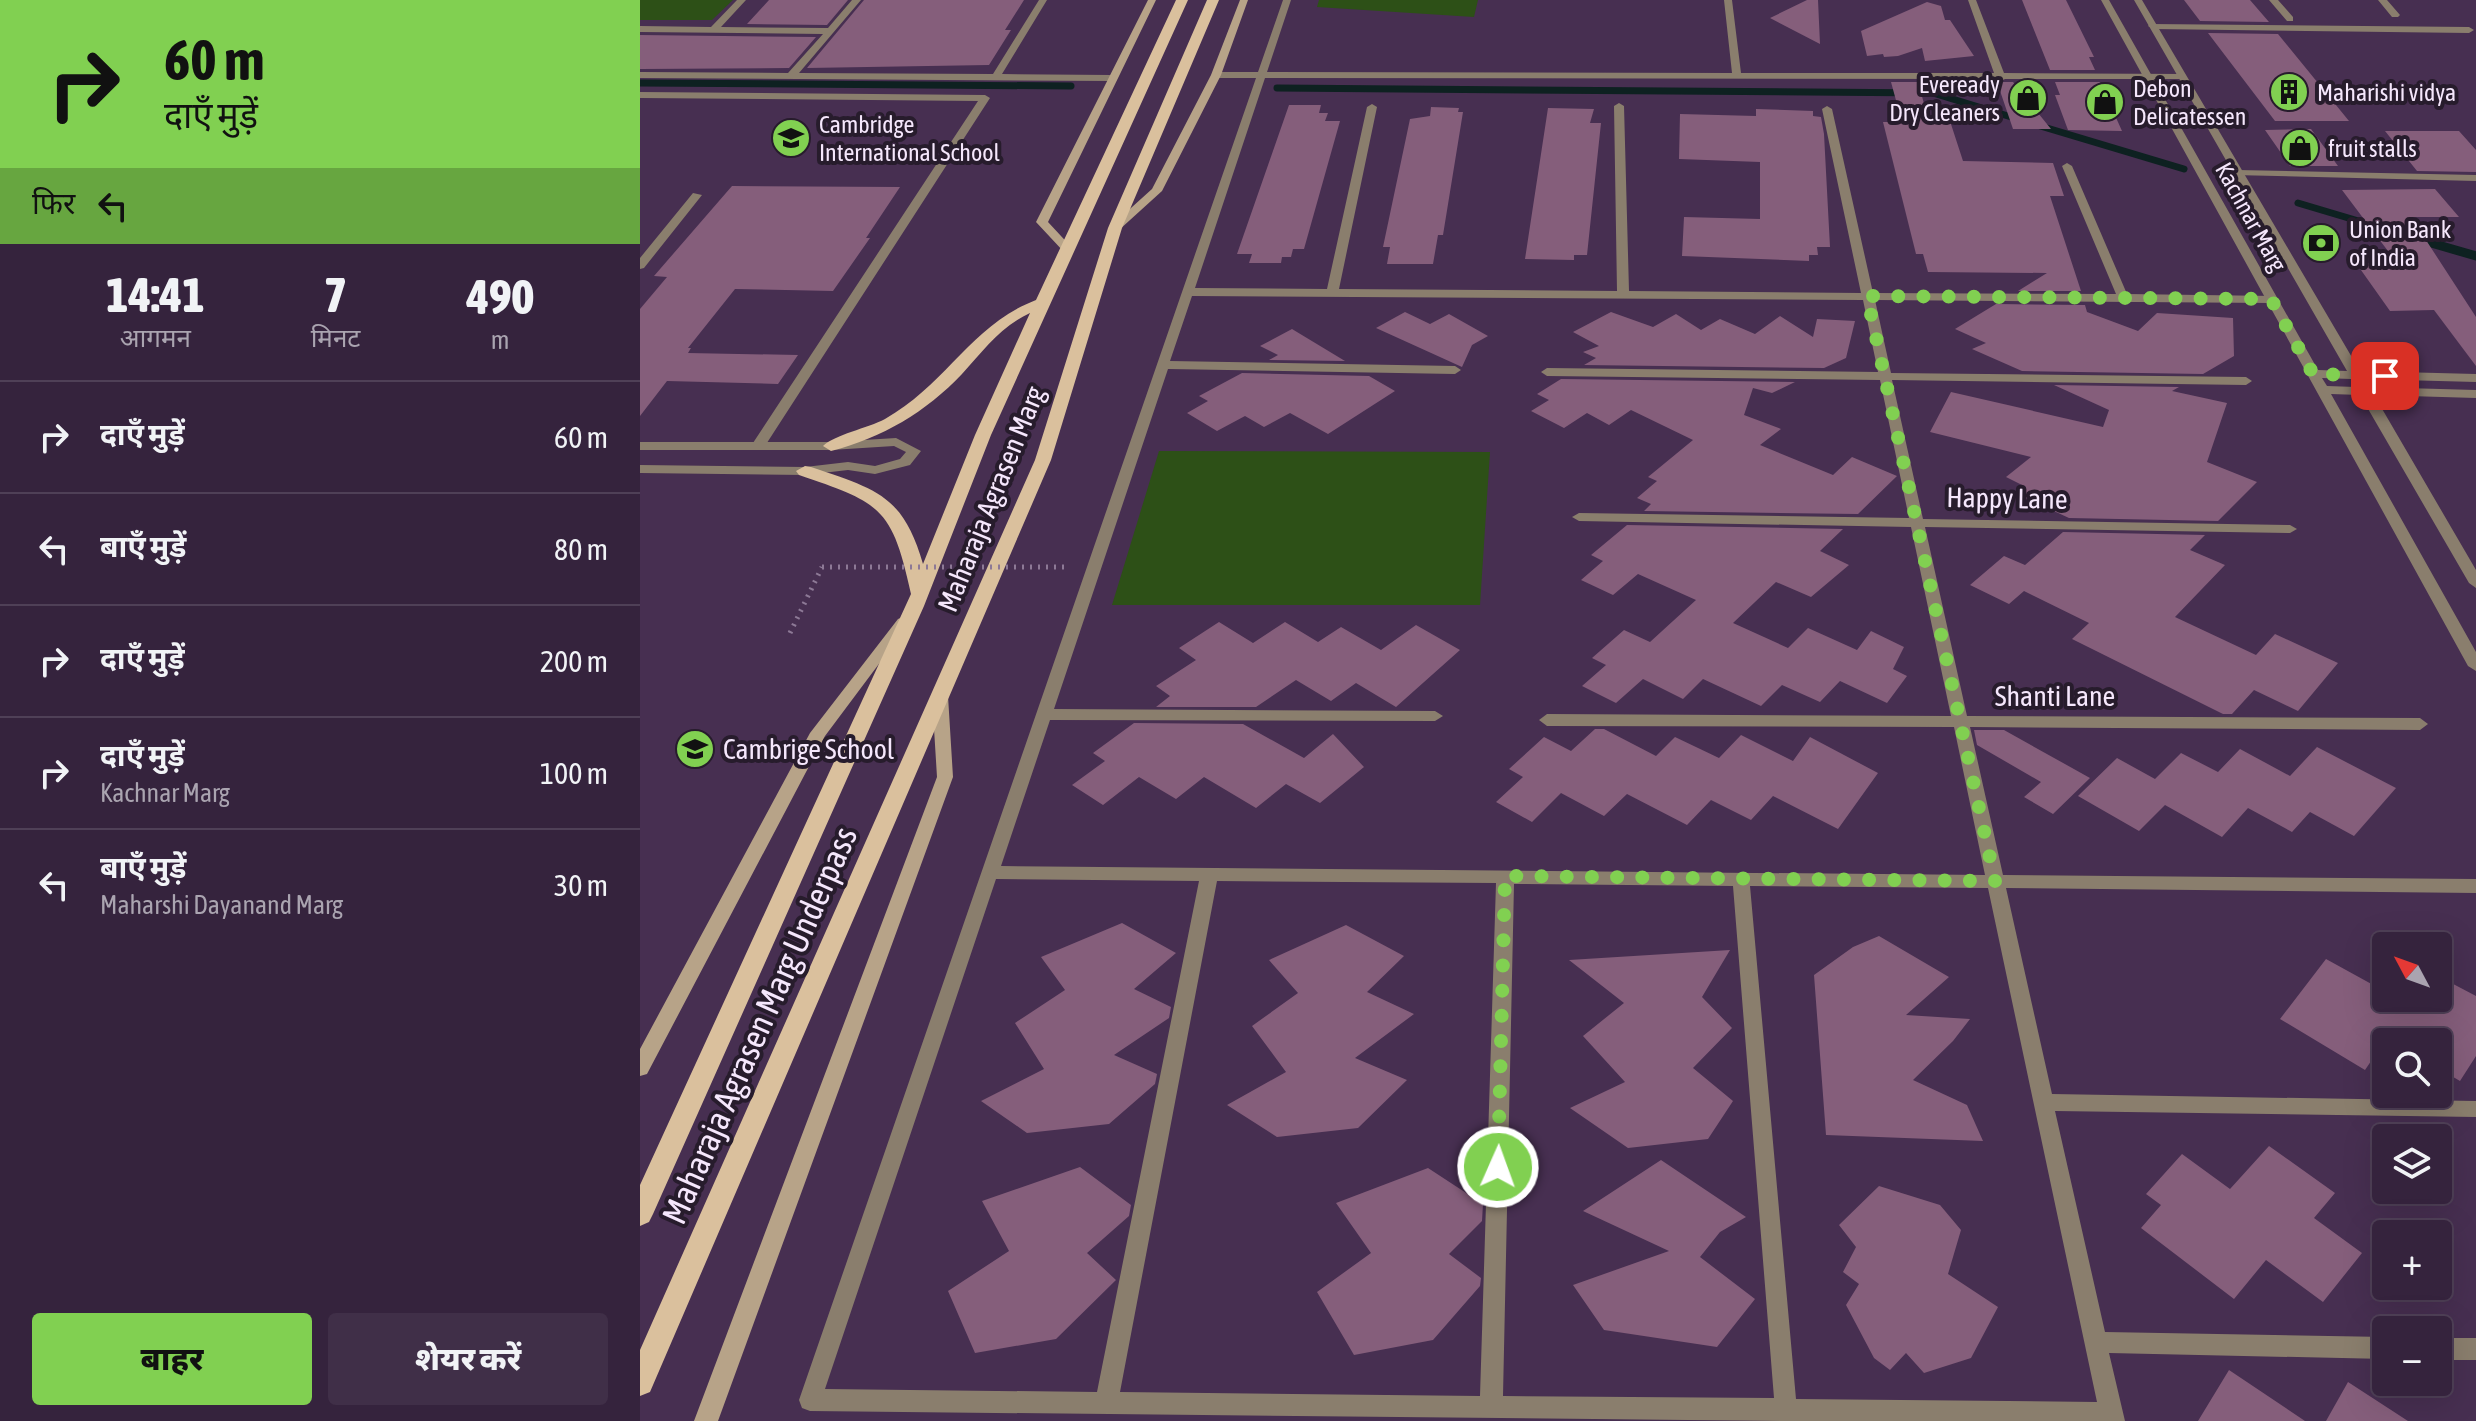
<!DOCTYPE html>
<html lang="hi">
<meta charset="utf-8">
<style>
body{margin:0;font-family:"Asap Condensed","Noto Sans Devanagari",sans-serif;background:#402f48;color:#f1f3f6;height:100vh;display:flex;flex-direction:column;font-size:30px;white-space:nowrap}
*{box-sizing:border-box;margin:0}
p{font-size:26px;color:#aaa4b0}
.icon{flex:none;width:44px;height:44px;fill:none;stroke:currentColor;stroke-width:2;stroke-linecap:round;stroke-linejoin:round}
.map{position:relative;flex:1;overflow:hidden}
.details{display:flex;flex-direction:column;background:#35233d;width:640px}
.details>*{flex:none}
.top-card{background:#81d051;color:#111;overflow:hidden}
.needle{width:52px;rotate:311deg}
.controls{position:absolute;left:1732px;top:932px;display:grid;gap:16px}
.controls a{display:grid;place-items:center;width:80px;height:80px;border-radius:8px;background:#35233d;box-shadow:0 8px 32px #0002,0 0 0 2px #4f4057;font-size:40px}
.pin{position:absolute;display:grid;place-items:center;width:68px;height:68px;color:#fff;margin:-34px;border-radius:16px;box-shadow:0 4px 12px #0006}
.me{position:absolute;width:88px;margin:-44px;rotate:2deg;stroke-linejoin:round;filter:drop-shadow(0 0 6px #0008)}
.turn{display:flex;align-items:center;gap:28px;height:168px;padding:0 32px;font-size:36px}
.turn .icon{width:104px;height:104px;stroke-width:2.5}
.turn b{display:block;font-size:56px;line-height:68px}
.then{display:flex;align-items:center;height:76px;padding:0 32px;background:#0003;gap:16px;font-size:30px}
.eta{display:flex;justify-content:space-evenly;align-items:center;height:136px;text-align:center}
.eta b{font-size:48px;font-weight:800;line-height:56px}
.button{display:flex;gap:16px;margin-top:auto;padding:16px 32px}
.button a{flex:1;height:92px;border-radius:8px;background:#81d051;color:#111;font-size:32px;font-weight:800;line-height:92px;text-align:center}
.button a+a{background:#402f48;color:#f1f3f6}
ul{padding:0;list-style:none}
li{display:flex;align-items:center;gap:24px;height:112px;padding:0 32px;border-top:2px solid #4f4057}
li div{flex:1}
li b{display:block;font-size:30px}
li em{font-style:normal}
main{display:flex;flex:1;min-height:0}
.map>svg:first-child{display:block}
</style>
<main>
<section class="details">
<div class="top-card">
<div class="turn"><svg class="icon" aria-label="right" viewBox="0 0 24 24"><path d="M7 20v-9h11M14 6l5 5-5 5"/></svg><div><b>60 m</b>दाएँ मुड़ें</div></div>
<div class="then">फिर<svg class="icon" aria-label="left" viewBox="0 0 24 24"><path d="M17 20v-9H6M10 6l-5 5 5 5"/></svg></div>
</div>
<div class="eta">
<div><b>14:41</b><p>आगमन</p></div>
<div><b>7</b><p>मिनट</p></div>
<div><b>490</b><p>m</p></div>
</div>
<ul>
<li><svg class="icon" aria-label="right" viewBox="0 0 24 24"><path d="M7 20v-9h11M14 6l5 5-5 5"/></svg><div><b>दाएँ मुड़ें</b></div><em>60 m</em></li>
<li><svg class="icon" aria-label="left" viewBox="0 0 24 24"><path d="M17 20v-9H6M10 6l-5 5 5 5"/></svg><div><b>बाएँ मुड़ें</b></div><em>80 m</em></li>
<li><svg class="icon" aria-label="right" viewBox="0 0 24 24"><path d="M7 20v-9h11M14 6l5 5-5 5"/></svg><div><b>दाएँ मुड़ें</b></div><em>200 m</em></li>
<li><svg class="icon" aria-label="right" viewBox="0 0 24 24"><path d="M7 20v-9h11M14 6l5 5-5 5"/></svg><div><b>दाएँ मुड़ें</b><p>Kachnar Marg</p></div><em>100 m</em></li>
<li><svg class="icon" aria-label="left" viewBox="0 0 24 24"><path d="M17 20v-9H6M10 6l-5 5 5 5"/></svg><div><b>बाएँ मुड़ें</b><p>Maharshi Dayanand Marg</p></div><em>30 m</em></li>
</ul>
<div class="button"><a>बाहर</a><a>शेयर करें</a></div>
</section>
<div class="map">
<svg width="1836" height="1421" viewBox="0 0 1836 1421">
<rect width="100%" height="100%" fill="#472f51"/>
<path fill="#2d5017" d="M 0,0 L 93,0 L 72,20 L 0,20 Z
M 679,0 L 838,0 L 834,17 L 677,7 Z
M 519,451 L 850,452 L 840,605 L 472,605 Z"/>
<g fill="none" stroke-linecap="round" stroke-linejoin="round">
<path stroke="#0e2121" stroke-width="7" d="M 0,83 L 431,86
M 637,88 L 1293,93 L 1381,120
M 1397,125 L 1544,169
M 1658,203 L 1742,228
M 1774,238 L 1787,242"/>
<path stroke="#0e2121" stroke-width="9" d="M 1781,240 L 1836,256"/>
</g>
<path fill="#855e7b" d="M 129,0 L 208,0 L 187,25 L 107,24 Z
M 224,0 L 384,0 L 365,30 L 371,30 L 349,65 L 167,68 Z
M 1167,0 L 1178,0 L 1180,44 L 1130,18 Z
M 1382,0 L 1426,0 L 1454,57 L 1449,57 L 1455,70 L 1410,70 Z
M 1544,0 L 1610,0 L 1629,22 L 1560,21 Z
M 1287,2 L 1301,6 L 1305,20 L 1310,20 L 1334,56 L 1285,61 L 1282,48 L 1258,56 L 1244,57 L 1243,54 L 1227,56 L 1221,31 Z
M 1568,33 L 1638,34 L 1709,121 L 1635,121 Z
M 0,35 L 176,37 L 149,68 L 0,69 Z
M 1251,82 L 1278,82 L 1288,118 L 1309,118 L 1323,161 L 1413,163 L 1424,196 L 1410,196 L 1441,291 L 1378,291 L 1407,273 L 1288,272 L 1283,254 L 1276,254 L 1243,122 L 1254,122 L 1252,115 L 1260,115 Z
M 1357,82 L 1373,82 L 1411,129 L 1373,129 Z
M 1415,82 L 1460,82 L 1482,131 L 1428,130 L 1415,95 L 1420,95 Z
M 649,105 L 681,105 L 679,113 L 688,113 L 685,121 L 700,121 L 664,249 L 653,249 L 651,257 L 642,257 L 641,263 L 609,263 L 612,254 L 597,254 Z
M 791,107 L 819,108 L 818,112 L 823,112 L 803,235 L 798,235 L 793,264 L 747,264 L 750,247 L 743,247 L 770,119 L 790,116 Z
M 908,108 L 954,109 L 950,123 L 961,123 L 947,255 L 934,255 L 934,260 L 885,259 Z
M 1116,109 L 1173,111 L 1173,116 L 1181,117 L 1184,134 L 1190,247 L 1177,247 L 1178,255 L 1169,255 L 1169,261 L 1042,256 L 1044,217 L 1120,219 L 1120,162 L 1039,159 L 1040,114 L 1116,116 Z
M 1671,129 L 1698,166 L 1650,166 L 1625,130 Z
M 1745,131 L 1819,131 L 1836,150 L 1836,172 L 1777,171 Z
M 92,186 L 260,187 L 226,238 L 230,238 L 193,291 L 95,289 L 48,348 L 51,348 L 48,353 L 158,355 L 138,384 L 27,381 L 0,416 L 0,309 L 27,277 L 14,276 Z
M 1795,189 L 1819,217 L 1771,217 L 1836,317 L 1836,366 L 1794,310 L 1750,311 L 1716,263 L 1757,263 L 1702,190 Z
M 1356,304 L 1445,305 L 1447,312 L 1498,331 L 1517,313 L 1593,318 L 1594,356 L 1563,374 L 1382,371 L 1332,349 L 1346,343 L 1315,329 Z
M 765,312 L 790,324 L 809,314 L 848,336 L 832,345 L 822,367 L 736,328 Z
M 971,312 L 1013,327 L 1036,314 L 1061,330 L 1080,319 L 1115,334 L 1140,316 L 1173,337 L 1177,319 L 1215,321 L 1206,358 L 1184,368 L 944,365 L 956,358 L 943,352 L 959,346 L 933,332 Z
M 652,329 L 705,361 L 629,360 L 638,355 L 620,346 Z
M 602,373 L 729,376 L 755,391 L 688,434 L 650,413 L 624,427 L 605,416 L 577,431 L 547,413 L 568,401 L 559,396 Z
M 921,379 L 1155,382 L 1132,393 L 1113,388 L 1104,415 L 1141,429 L 1120,445 L 1193,475 L 1212,457 L 1257,476 L 1218,514 L 1004,511 L 1011,504 L 997,498 L 1017,481 L 1008,477 L 1053,440 L 991,410 L 969,425 L 947,413 L 924,428 L 891,411 L 909,400 L 897,394 Z
M 1414,385 L 1539,387 L 1532,391 L 1587,403 L 1567,462 L 1617,482 L 1578,521 L 1429,518 L 1377,494 L 1386,487 L 1366,477 L 1391,457 L 1290,432 L 1311,392 L 1463,427 L 1469,410 Z
M 987,525 L 1203,529 L 1180,551 L 1209,565 L 1171,597 L 1136,582 L 1093,623 L 1148,648 L 1168,628 L 1217,650 L 1231,631 L 1264,647 L 1253,669 L 1267,676 L 1247,703 L 1200,681 L 1180,702 L 1142,685 L 1121,706 L 1063,679 L 1043,699 L 1003,679 L 976,703 L 942,686 L 966,665 L 952,658 L 984,630 L 1010,642 L 1056,600 L 998,574 L 973,595 L 941,580 L 963,561 L 951,555 Z
M 1423,532 L 1565,535 L 1550,550 L 1585,565 L 1535,617 L 1616,655 L 1635,634 L 1698,663 L 1658,711 L 1614,690 L 1592,714 L 1583,714 L 1432,639 L 1449,623 L 1384,591 L 1369,604 L 1330,585 L 1364,556 L 1385,565 Z
M 579,622 L 613,643 L 645,622 L 678,642 L 701,627 L 741,650 L 776,625 L 820,650 L 756,707 L 716,683 L 691,701 L 656,680 L 616,707 L 516,707 L 530,696 L 516,686 L 556,660 L 539,648 Z
M 494,723 L 603,724 L 664,758 L 693,734 L 724,767 L 680,803 L 646,784 L 616,808 L 564,777 L 536,799 L 499,777 L 463,805 L 432,785 L 465,761 L 453,753 Z
M 955,729 L 964,729 L 1016,756 L 1035,737 L 1079,758 L 1101,735 L 1153,761 L 1170,737 L 1238,773 L 1198,829 L 1133,796 L 1111,820 L 1071,800 L 1047,825 L 987,794 L 964,816 L 921,793 L 892,822 L 856,802 L 883,777 L 869,769 L 904,737 L 931,751 Z
M 1334,730 L 1364,730 L 1450,778 L 1413,814 L 1384,797 L 1401,782 L 1337,745 Z
M 1677,747 L 1756,788 L 1714,836 L 1670,812 L 1652,832 L 1608,808 L 1582,837 L 1525,805 L 1499,831 L 1438,796 L 1477,758 L 1515,779 L 1541,753 L 1578,772 L 1600,749 L 1650,776 Z
M 482,923 L 536,953 L 494,989 L 531,1007 L 529,1018 L 474,1055 L 517,1074 L 515,1084 L 469,1124 L 387,1133 L 341,1101 L 404,1069 L 375,1023 L 425,990 L 401,957 Z
M 706,925 L 764,956 L 727,992 L 774,1014 L 715,1058 L 767,1080 L 718,1128 L 637,1137 L 587,1105 L 646,1072 L 612,1026 L 658,993 L 629,960 Z
M 1239,936 L 1309,977 L 1266,1015 L 1330,1019 L 1313,1041 L 1273,1080 L 1327,1105 L 1343,1141 L 1186,1135 L 1174,975 L 1213,947 Z
M 1090,950 L 1062,997 L 1092,1028 L 1053,1068 L 1093,1101 L 1068,1139 L 988,1148 L 930,1108 L 985,1082 L 943,1036 L 984,1003 L 929,960 Z
M 1686,959 L 1746,992 L 1746,998 L 1798,998 L 1798,976 L 1836,996 L 1836,1056 L 1820,1081 L 1798,1068 L 1798,1042 L 1744,1042 L 1725,1070 L 1640,1019 Z
M 1629,1146 L 1695,1193 L 1674,1218 L 1722,1253 L 1683,1302 L 1626,1260 L 1594,1299 L 1501,1228 L 1521,1205 L 1506,1194 L 1542,1154 L 1590,1189 Z
M 1021,1160 L 1106,1217 L 1080,1232 L 1060,1257 L 1115,1299 L 1077,1347 L 964,1330 L 933,1285 L 1029,1251 L 943,1211 Z
M 440,1167 L 491,1205 L 489,1216 L 447,1253 L 476,1280 L 416,1339 L 335,1353 L 308,1291 L 369,1251 L 342,1201 Z
M 788,1168 L 843,1204 L 842,1221 L 809,1254 L 841,1278 L 840,1286 L 793,1340 L 714,1355 L 677,1292 L 731,1253 L 696,1203 Z
M 1239,1186 L 1300,1205 L 1321,1230 L 1308,1274 L 1358,1307 L 1331,1358 L 1284,1373 L 1266,1353 L 1250,1370 L 1234,1358 L 1206,1305 L 1219,1284 L 1203,1272 L 1216,1247 L 1199,1225 Z
M 1589,1370 L 1665,1421 L 1558,1421 Z
M 1708,1382 L 1768,1421 L 1686,1421 Z"/>
<g fill="none" stroke-linecap="round" stroke-linejoin="round">
<path stroke="#8d7996" stroke-width="5" stroke-dasharray="2 6" stroke-linecap="butt" d="M 150,633 L 182,567"/>
<path fill="#8a7e6d" fill-rule="evenodd" d="M 1510,24 L 1829,27 L 1834,30 L 1829,33 L 1513,29 L 1508,26 Z"/>
<path fill="#8a7e6d" fill-rule="evenodd" d="M 97,0 L 106,0 L 81,27 L 188,28 L 212,0 L 221,0 L 159,73 L 353,74 L 399,0 L 407,0 L 362,74 L 472,75 L 477,78 L 472,81 L 0,78 L 0,72 L 148,73 L 183,34 L 0,32 L 0,26 L 71,27 Z
M 643,0 L 651,0 L 627,72 L 1092,73 L 1084,0 L 1092,0 L 1101,73 L 1354,73 L 1328,0 L 1336,0 L 1364,73 L 1544,74 L 1546,76 L 1541,79 L 1365,79 L 1361,81 L 1357,79 L 625,78 L 555,288 L 687,289 L 727,107 L 732,104 L 737,107 L 699,289 L 977,291 L 974,106 L 979,103 L 984,106 L 989,291 L 1221,293 L 1182,109 L 1187,106 L 1192,109 L 1233,293 L 1476,294 L 1422,166 L 1427,163 L 1432,166 L 1487,294 L 1635,296 L 1635,302 L 1631,303 L 1235,300 L 1251,373 L 1606,377 L 1612,381 L 1606,385 L 1252,380 L 1283,519 L 1650,525 L 1657,529 L 1650,533 L 1285,527 L 1327,716 L 1780,718 L 1788,724 L 1780,730 L 1330,727 L 1363,875 L 1836,879 L 1836,893 L 1366,888 L 1412,1094 L 1836,1101 L 1836,1117 L 1415,1111 L 1465,1332 L 1746,1337 L 1746,1359 L 1469,1353 L 1485,1421 L 1145,1421 L 170,1411 L 162,1408 L 159,1400 L 616,78 L 576,78 L 571,75 L 576,72 L 618,72 ZM 552,296 L 1223,300 L 1238,372 L 907,368 L 901,372 L 907,376 L 1240,380 L 1269,518 L 939,513 L 932,517 L 939,521 L 1271,527 L 1311,716 L 907,714 L 899,720 L 907,726 L 1314,727 L 1345,875 L 361,866 L 410,720 L 795,721 L 803,716 L 795,711 L 414,709 L 528,369 L 815,374 L 821,370 L 815,366 L 530,361 ZM 356,879 L 559,881 L 457,1392 L 185,1389 ZM 577,881 L 856,883 L 840,1396 L 480,1392 ZM 874,884 L 1093,886 L 1134,1398 L 863,1396 ZM 1110,886 L 1348,888 L 1457,1402 L 1156,1399 Z
M 1629,0 L 1638,0 L 1653,17 L 1653,21 L 1647,21 Z
M 1738,0 L 1747,0 L 1760,15 L 1758,17 L 1752,17 Z
M 0,92 L 345,95 L 350,98 L 123,449 L 113,449 L 111,446 L 338,101 L 0,98 Z
M 1597,170 L 1836,175 L 1836,181 L 1593,175 L 1593,171 Z
M 53,193 L 62,195 L 4,268 L 0,269 L 0,258 Z
M 1798,1338 L 1836,1338 L 1836,1360 L 1798,1360 Z"/>
<path fill="#8a7e6d" fill-rule="evenodd" d="M 1461,0 L 1469,0 L 1678,370 L 1707,371 L 1494,0 L 1502,0 L 1720,371 L 1836,374 L 1836,382 L 1724,379 L 1729,387 L 1836,390 L 1836,398 L 1734,395 L 1836,570 L 1836,588 L 1829,583 L 1720,395 L 1691,394 L 1836,652 L 1836,671 L 1828,666 ZM 1682,378 L 1711,379 L 1716,387 L 1687,386 Z
M 256,438 L 281,451 L 270,465 L 235,474 L 208,470 L 165,475 L 0,473 L 0,465 L 165,467 L 208,462 L 235,466 L 260,459 L 266,452 L 254,446 L 191,450 L 0,450 L 0,442 L 191,442 Z"/>
<path fill="#b7a388" fill-rule="evenodd" d="M 508,0 L 516,0 L 408,222 L 434,250 L 424,252 L 396,222 Z
M 600,0 L 608,0 L 581,75 L 522,191 L 479,230 L 471,230 L 471,226 L 512,189 L 571,75 Z
M 263,617 L 271,622 L 268,625 L 185,736 L 7,1074 L 0,1076 L 0,1049 L 170,733 L 258,619 Z
M 300,691 L 308,696 L 313,777 L 78,1421 L 54,1421 L 297,777 L 292,696 Z"/>
<path fill="#dac09d" fill-rule="evenodd" d="M 536,0 L 548,0 L 351,435 L 284,606 L 13,1214 L 9,1222 L 0,1226 L 0,1185 L 271,594 C 252,507 241,503 159,475 L 156,471 L 165,466 L 171,467 C 235,489 263,494 283,564 L 335,435 L 390,313 C 360,327 344,350 322,374 C 286,412 242,438 191,451 L 183,446 C 194,435 228,428 245,419 C 307,384 331,325 396,300 Z
M 567,0 L 579,0 L 482,228 L 411,460 L 10,1392 L 0,1396 L 0,1350 L 395,460 L 468,228 Z"/>
<path stroke="#8d7996" stroke-width="5" stroke-dasharray="2 6" stroke-linecap="butt" d="M 182,567 L 429,567"/>
</g>
<g fill="none" stroke-linecap="round" stroke-linejoin="round">
<path stroke="#81d051" stroke-width="14" stroke-dasharray="0 25.2" d="M 858,1167 L 865,876 L 1355,881 L 1227,296 L 1631,299 L 1673,374 L 1745,376"/>
</g>
<defs>
<g id="building-disc" transform="scale(2)"><circle r="9.5" fill="#81d051" stroke="#271c2c"/><path d="M-4-6H4V6H1V3H-1V6H-4ZM-2.5-4.3h1.7v1.8h-1.7ZM.8-4.3h1.7v1.8H.8ZM-2.5-1h1.7V.8h-1.7ZM.8-1h1.7V.8H.8Z" fill="#111"/></g>
<g id="shop-disc" transform="scale(2)"><circle r="9.5" fill="#81d051" stroke="#271c2c"/><path d="M-5-2.5h2.3a2.7 3.5 0 0 1 5.4 0H5L5.5 6h-11ZM-1.5-2.5h3a1.5 2.3 0 0 0-3 0Z" fill="#111"/></g>
<g id="school-disc" transform="scale(2)"><circle r="9.5" fill="#81d051" stroke="#271c2c"/><path d="M0-5L7-2L0 1L-7-2ZM-4 1L0 2.5L4 1V4Q0 6-4 4Z" fill="#111"/></g>
<g id="bank-disc" transform="scale(2)"><circle r="9.5" fill="#81d051" stroke="#271c2c"/><path d="M-6-4H6V4H-6ZM0-2.3a2.3 2.3 0 1 0 0 4.6a2.3 2.3 0 1 0 0-4.6Z" fill="#111"/></g>
</defs>
<g fill-rule="evenodd">
<use href="#building-disc" x="1649" y="92"/>
<use href="#shop-disc" x="1388" y="98"/>
<use href="#shop-disc" x="1465" y="102"/>
<use href="#school-disc" x="151" y="138"/>
<use href="#shop-disc" x="1660" y="148"/>
<use href="#bank-disc" x="1681" y="243"/>
<use href="#school-disc" x="55" y="749"/>
</g>
<g text-anchor="middle" dominant-baseline="central" stroke-width="8" stroke-linejoin="round" paint-order="stroke">
<g font-size="24" fill="#f5e7fc" stroke="#271c2c" text-anchor="start">
<text x="1360" y="84" text-anchor="end">Eveready<tspan x="1360" dy="28">Dry Cleaners</tspan></text>
<text x="1493" y="88">Debon<tspan x="1493" dy="28">Delicatessen</tspan></text>
<text x="1677" y="92">Maharishi vidya</text>
<text x="179" y="124">Cambridge<tspan x="179" dy="28">International School</tspan></text>
<text x="1688" y="148">fruit stalls</text>
<text x="1709" y="229">Union Bank<tspan x="1709" dy="28">of India</tspan></text>
</g>
<g font-size="24" fill="#f5e7fc" stroke="#271c2c">
<text transform="translate(1611 217) rotate(61)">Kachnar Marg</text>
</g>
<g font-size="28" fill="#f5e7fc" stroke="#271c2c">
<text transform="translate(1367 498) rotate(1)">Happy Lane</text>
<text transform="translate(351 499) rotate(-68)">Maharaja Agrasen Marg</text>
<text x="1415" y="696">Shanti Lane</text>
</g>
<g font-size="28" fill="#f5e7fc" stroke="#271c2c" text-anchor="start">
<text x="83" y="749">Cambrige School</text>
</g>
<g font-size="34" fill="#f5e7fc" stroke="#271c2c">
<text transform="translate(119 1025) rotate(-66)">Maharaja Agrasen Marg Underpass</text>
</g>
</g>
</svg>
<div class="controls">
<a><svg class="needle" viewBox="-14 -14 28 28"><path d="M0-13l5 13h-10z" fill="#e53935"/><path d="M0 13l5-13h-10z" fill="#aaa4b0"/></svg></a>
<a><svg class="icon" aria-label="search" viewBox="0 0 24 24"><circle cx="10" cy="10" r="6"/><path d="M15 15l6 6"/></svg></a>
<a><svg class="icon" aria-label="layers" viewBox="0 0 24 24"><path d="M12 4l9 5-9 5-9-5zM3 14l9 5 9-5"/></svg></a>
<a>+</a>
<a>−</a>
</div>
<div class="pin" style="left:1745px;top:376px;background:#d93025"><svg class="icon" aria-label="arrive" viewBox="0 0 24 24"><path d="M6 21V4h12l-3 4 3 4H6"/></svg></div>
<svg class="me" style="left:858px;top:1167px" viewBox="-20 -20 40 40"><circle r="17" fill="#81d051" stroke="#fff" stroke-width="3"/><path d="M0-11L8 9 0 5-8 9z" fill="#fff"/></svg>
</div>
</main>
